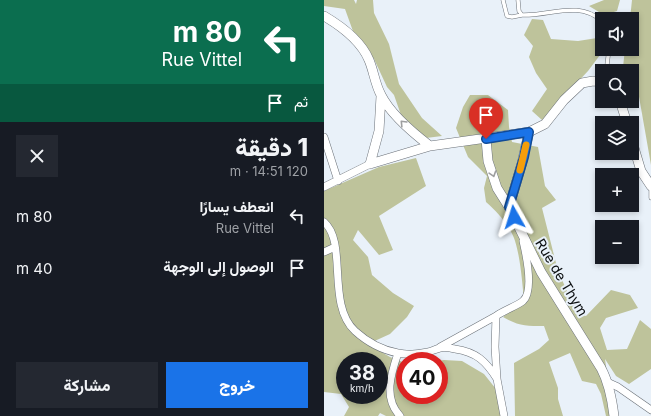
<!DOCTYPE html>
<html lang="ar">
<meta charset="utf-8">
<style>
body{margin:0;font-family:Inter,Vazirmatn,sans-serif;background:#242831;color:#f1f3f6;direction:rtl;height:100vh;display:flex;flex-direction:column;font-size:15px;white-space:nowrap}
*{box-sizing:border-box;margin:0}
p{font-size:13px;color:#9ea1a6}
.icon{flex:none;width:22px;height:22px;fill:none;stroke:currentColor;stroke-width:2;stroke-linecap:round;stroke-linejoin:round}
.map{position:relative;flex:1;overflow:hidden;direction:ltr}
.details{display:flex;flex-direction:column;background:#171b24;width:324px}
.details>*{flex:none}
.top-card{background:#0b6e4f;color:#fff;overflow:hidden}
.buttons{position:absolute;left:271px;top:12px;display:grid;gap:8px}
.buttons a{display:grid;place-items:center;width:44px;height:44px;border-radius:0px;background:#171b24;box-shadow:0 2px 6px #0003;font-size:20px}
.speed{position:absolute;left:12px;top:352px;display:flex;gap:8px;font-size:20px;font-weight:700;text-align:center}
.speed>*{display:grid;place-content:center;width:52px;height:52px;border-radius:50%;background:#171b24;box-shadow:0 2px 6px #0003;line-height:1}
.speed small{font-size:10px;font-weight:400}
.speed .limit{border:6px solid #d22;background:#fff;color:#111}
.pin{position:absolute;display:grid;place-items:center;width:34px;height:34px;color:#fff;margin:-41px -17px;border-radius:50% 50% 50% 0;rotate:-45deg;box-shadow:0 0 4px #0007}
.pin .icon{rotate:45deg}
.me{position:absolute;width:44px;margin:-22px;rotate:354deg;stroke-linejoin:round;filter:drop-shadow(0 0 3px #0008)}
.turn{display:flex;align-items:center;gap:14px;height:84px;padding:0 16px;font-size:18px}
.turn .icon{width:52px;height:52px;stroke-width:2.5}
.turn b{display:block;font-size:28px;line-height:34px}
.then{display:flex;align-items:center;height:38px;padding:0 16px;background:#0003;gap:8px;font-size:15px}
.round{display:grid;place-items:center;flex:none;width:42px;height:42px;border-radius:0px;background:#242831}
.head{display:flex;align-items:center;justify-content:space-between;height:68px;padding:0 16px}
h1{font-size:24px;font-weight:800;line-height:30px}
.button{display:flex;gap:8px;margin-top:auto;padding:8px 16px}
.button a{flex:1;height:46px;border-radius:0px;background:#1a73e8;color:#fff;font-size:16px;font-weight:800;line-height:46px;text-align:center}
.button a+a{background:#242831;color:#f1f3f6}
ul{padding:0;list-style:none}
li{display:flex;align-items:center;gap:12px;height:52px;padding:0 16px}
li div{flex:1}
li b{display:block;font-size:15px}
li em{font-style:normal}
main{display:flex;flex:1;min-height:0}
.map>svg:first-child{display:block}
</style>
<main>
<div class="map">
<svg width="327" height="416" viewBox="0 0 327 416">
<rect width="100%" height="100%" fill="#e9f1f9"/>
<path fill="#bec39b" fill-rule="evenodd" d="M 0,0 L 30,0 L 32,4 L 33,0 L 49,0 L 50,13 L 65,44 L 75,84 L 98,118 L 118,136 L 102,138 L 77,115 L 70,95 L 63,87 L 50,59 L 30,34 L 21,9 L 0,6 Z
M 280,0 L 296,0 L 293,11 L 280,15 L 265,6 Z
M 308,0 L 327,0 L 327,165 L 314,91 L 308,82 L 308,71 L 301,71 L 299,67 L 301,49 L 308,49 L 308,19 L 306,19 Z
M 208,19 L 219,20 L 227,39 L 254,41 L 273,38 L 279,51 L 264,71 L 218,120 L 208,111 L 223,89 L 212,73 L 205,57 L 209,46 L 200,35 Z
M 146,95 L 164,95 L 184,110 L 185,127 L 188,142 L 214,147 L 221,186 L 232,200 L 218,208 L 234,271 L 253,313 L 262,316 L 287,290 L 306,295 L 314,308 L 282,318 L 276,328 L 283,350 L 303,349 L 316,320 L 327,329 L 327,369 L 305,384 L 292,376 L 281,359 L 289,416 L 282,416 L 277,394 L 272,384 L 258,381 L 246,353 L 225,362 L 234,388 L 234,399 L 239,416 L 191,416 L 190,363 L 215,349 L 225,340 L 220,326 C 202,326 195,326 179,317 L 200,300 C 198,282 196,245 186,230 C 180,219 171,210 162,202 L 160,188 L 163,176 L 144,157 L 132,128 L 139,107 Z
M 92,158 L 102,186 L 55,216 L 69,250 L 55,255 L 34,230 L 29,240 L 44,257 L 48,275 L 69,293 L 90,306 L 83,317 L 66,334 L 44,344 L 66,357 L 81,363 L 81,395 L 115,395 L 115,361 L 114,361 L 120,360 L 138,361 L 160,374 L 172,389 L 177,416 L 62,416 L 56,413 L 54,416 L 20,416 L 25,407 L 17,394 L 0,392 L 0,191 L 55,167 ZM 21,361 L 55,361 L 55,395 L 21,395 Z"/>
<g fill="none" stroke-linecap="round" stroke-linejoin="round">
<g stroke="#6b7178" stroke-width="4.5">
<path id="lane" d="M 179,0 L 183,16 L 188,17 L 198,15
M 194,0 L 195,11 L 198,15 C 227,16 254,0 278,21
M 281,71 L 283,65 L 285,49
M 327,189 L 327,198"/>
</g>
<g stroke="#6b7178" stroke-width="8">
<path id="street" d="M 0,137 L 14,181
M 0,187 L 46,164
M 0,222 C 24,243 2,304 31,331 C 42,341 58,350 74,353 C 83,355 95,354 104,352 C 108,351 112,349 116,348 C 120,347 126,348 131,349 C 152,352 162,361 173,379
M 0,252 L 11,247
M 116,347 L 172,316
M 74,353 C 67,374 59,398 76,416
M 283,382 L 294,387 L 327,410
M 180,416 L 173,379 L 171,347 L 172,316 C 180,310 193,306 199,301 C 210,291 202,254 199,241"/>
</g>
<g stroke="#6b7178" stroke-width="10">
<path id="secondary" d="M 0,16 C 17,26 37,41 45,60 C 50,72 51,84 57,95 C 67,115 89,133 106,146
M 296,101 L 303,123
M 162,139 L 164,161 L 173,188 L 185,207 L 217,272 L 277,368 C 285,383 288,399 290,416
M 308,141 L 317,171 L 327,186
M 46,164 L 106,146 L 205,132 L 221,124 L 240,100 L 258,83 L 269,81 L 278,82
M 46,164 L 55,131 L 57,96
M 185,207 L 198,163 L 205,132"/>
</g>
<use href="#lane" stroke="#fff" stroke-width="3.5"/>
<use href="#street" stroke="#fff" stroke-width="7"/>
<use href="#secondary" stroke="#fff" stroke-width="9"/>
</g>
<defs><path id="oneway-chevron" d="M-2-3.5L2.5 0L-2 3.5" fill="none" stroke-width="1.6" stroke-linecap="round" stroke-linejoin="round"/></defs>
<g stroke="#9e9fa0">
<use href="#oneway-chevron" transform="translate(79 123) rotate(-134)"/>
<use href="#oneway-chevron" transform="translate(169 174) rotate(72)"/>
</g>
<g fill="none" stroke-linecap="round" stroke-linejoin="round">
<g stroke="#114b97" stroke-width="10">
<path id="route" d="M 162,139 L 205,132 L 200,157 L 185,207 L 190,217"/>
</g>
<use href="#route" stroke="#1a73e8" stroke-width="7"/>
<path stroke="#f59e0b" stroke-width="7" d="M 196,170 L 202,145"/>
</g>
<g text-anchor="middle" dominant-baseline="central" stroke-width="4" stroke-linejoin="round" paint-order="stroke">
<g font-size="14" fill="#0c0f11" stroke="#e9f1f9">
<text transform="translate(238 277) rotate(59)">Rue de Thym</text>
</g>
</g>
</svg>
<div class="buttons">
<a><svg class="icon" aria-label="sound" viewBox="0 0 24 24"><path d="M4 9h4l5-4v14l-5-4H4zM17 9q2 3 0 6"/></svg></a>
<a><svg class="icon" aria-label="search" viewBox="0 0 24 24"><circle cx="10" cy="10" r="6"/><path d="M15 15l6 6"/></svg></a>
<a><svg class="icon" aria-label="layers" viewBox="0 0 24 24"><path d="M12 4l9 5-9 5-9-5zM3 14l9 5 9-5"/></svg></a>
<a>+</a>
<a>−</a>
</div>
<div class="speed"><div>38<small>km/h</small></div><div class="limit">40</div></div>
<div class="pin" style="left:162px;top:139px;background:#d93025"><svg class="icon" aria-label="arrive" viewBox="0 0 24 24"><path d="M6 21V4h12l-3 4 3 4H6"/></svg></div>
<svg class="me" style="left:190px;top:217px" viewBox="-20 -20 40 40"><path d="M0-17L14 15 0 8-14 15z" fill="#1a73e8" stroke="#fff" stroke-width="4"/></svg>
</div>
<section class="details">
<div class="top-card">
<div class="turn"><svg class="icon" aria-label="left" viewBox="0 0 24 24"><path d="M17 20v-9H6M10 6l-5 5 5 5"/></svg><div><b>80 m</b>Rue Vittel</div></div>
<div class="then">ثم<svg class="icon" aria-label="arrive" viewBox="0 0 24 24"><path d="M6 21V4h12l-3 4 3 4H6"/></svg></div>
</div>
<div class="head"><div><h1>1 دقيقة</h1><p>120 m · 14:51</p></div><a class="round"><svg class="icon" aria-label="close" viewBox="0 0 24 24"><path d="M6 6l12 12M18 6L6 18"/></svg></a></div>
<ul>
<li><svg class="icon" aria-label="left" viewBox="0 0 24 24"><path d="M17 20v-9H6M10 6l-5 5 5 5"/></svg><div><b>انعطف يسارًا</b><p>Rue Vittel</p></div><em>80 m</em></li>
<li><svg class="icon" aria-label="arrive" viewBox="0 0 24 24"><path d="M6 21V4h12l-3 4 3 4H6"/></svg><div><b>الوصول إلى الوجهة</b></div><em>40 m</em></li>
</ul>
<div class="button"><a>خروج</a><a>مشاركة</a></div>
</section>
</main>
